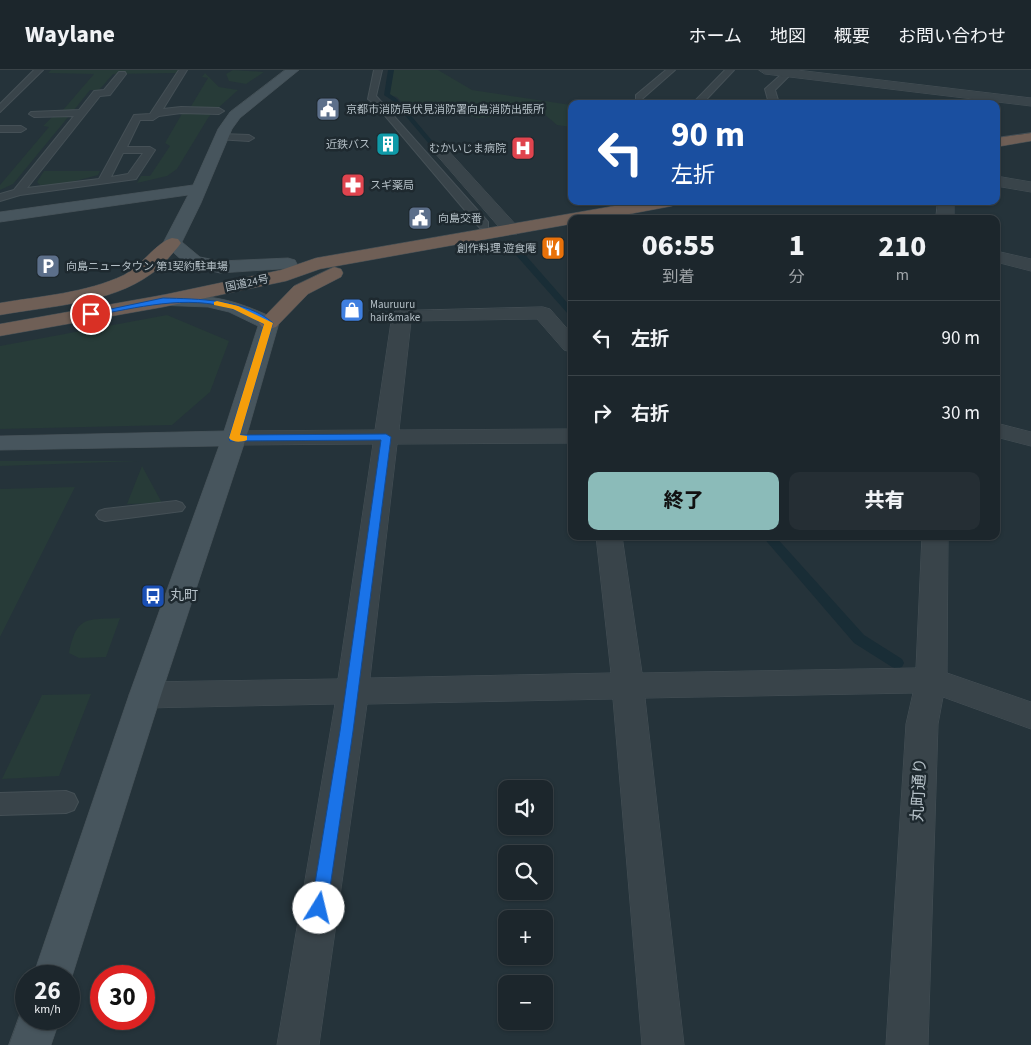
<!DOCTYPE html>
<html lang="ja">
<meta charset="utf-8">
<style>
body{margin:0;font-family:"Source Sans 3","Noto Sans JP",sans-serif;background:#252e34;color:#f1f3f6;height:100vh;display:flex;flex-direction:column;font-size:19px;white-space:nowrap}
*{box-sizing:border-box;margin:0}
p{font-size:16px;color:#a0a5a9}
.icon{flex:none;width:28px;height:28px;fill:none;stroke:currentColor;stroke-width:2;stroke-linecap:round;stroke-linejoin:round}
.map{position:relative;flex:1;overflow:hidden}
.panel{position:absolute;left:568px;top:145px;width:432px;height:325px;display:flex;flex-direction:column;background:#1c262c;border-radius:10px;box-shadow:0 1px 4px #0004,0 0 0 1px #3a4348}
.panel>*{flex:none}
.banner{position:absolute;left:568px;top:30px;width:432px;height:105px;border-radius:10px;box-shadow:0 1px 4px #0004,0 0 0 1px #3a4348;background:#1a4fa0;color:#fff;overflow:hidden}
.tools{position:absolute;left:498px;top:710px;display:grid;gap:10px}
.tools a{display:grid;place-items:center;width:55px;height:55px;border-radius:10px;background:#1c262c;box-shadow:0 1px 4px #0004,0 0 0 1px #3a4348;font-size:25px}
.speed{position:absolute;left:15px;top:895px;display:flex;gap:10px;font-size:25px;font-weight:700;text-align:center}
.speed>*{display:grid;place-content:center;width:65px;height:65px;border-radius:50%;background:#1c262c;box-shadow:0 1px 4px #0004,0 0 0 1px #3a4348;line-height:1}
.speed small{font-size:12px;font-weight:400}
.speed .limit{border:8px solid #d22;background:#fff;color:#111}
.pin{position:absolute;display:grid;place-items:center;width:42px;height:42px;color:#fff;margin:-21px;border:2px solid #fff;border-radius:50%;box-shadow:0 1px 5px #0007}
.me{position:absolute;width:55px;margin:-28px;rotate:9deg;stroke-linejoin:round;filter:drop-shadow(0 0 4px #0008)}
.turn{display:flex;align-items:center;gap:18px;height:105px;padding:0 20px;font-size:22px}
.turn .icon{width:65px;height:65px;stroke-width:2.5}
.turn b{display:block;font-size:35px;line-height:42px}
.eta{display:flex;justify-content:space-evenly;align-items:center;height:85px;text-align:center}
.eta b{font-size:30px;font-weight:800;line-height:35px}
.cta{display:flex;gap:10px;margin-top:auto;padding:10px 20px}
.cta a{flex:1;height:58px;border-radius:10px;background:#8bbbb9;color:#111;font-size:20px;font-weight:800;line-height:58px;text-align:center}
.cta a+a{background:#252e34;color:#f1f3f6}
ul{padding:0;list-style:none}
li{display:flex;align-items:center;gap:15px;height:75px;padding:0 20px;border-top:1px solid #3a4348}
li div{flex:1}
li b{display:block;font-size:19px}
li em{font-style:normal}
header{display:flex;align-items:center;gap:30px;box-sizing:border-box;height:70px;padding:0 25px;background:#1c262c;border-bottom:1px solid #3a4348}
header strong{font-size:24px}
nav{display:flex;gap:28px;margin-inline-start:auto;font-size:18px}
.map>svg:first-child{display:block}
</style>
<header>
<strong>Waylane</strong>
<nav><a>ホーム</a><a>地図</a><a>概要</a><a>お問い合わせ</a></nav>
</header>
<div class="map">
<svg width="1031" height="975" viewBox="0 0 1031 975">
<rect width="100%" height="100%" fill="#25333a"/>
<path fill="#273b38" d="M 51,0 L 178,0 L 176,3 L 113,4 L 99,20 L 90,20 L 74,40 L 63,40 L 94,4 L 48,3 Z
M 233,0 L 264,2 L 246,14 L 229,11 L 226,4 Z
M 392,0 L 438,0 L 472,20 L 571,35 L 571,57 L 557,55 L 543,43 L 478,48 L 436,37 L 409,40 L 397,27 L 389,25 Z
M 205,3 L 219,17 L 238,20 L 217,39 L 190,38 L 208,8 L 202,7 Z
M 183,42 L 213,42 L 208,48 L 177,99 L 167,106 L 137,113 L 141,106 L 150,106 L 170,76 L 165,73 Z
M 53,46 L 69,46 L 13,114 L 0,120 L 0,115 L 49,57 L 43,56 Z
M 44,101 L 100,101 L 98,105 L 64,114 L 40,115 L 37,112 Z
M 167,245 L 229,271 L 210,322 L 172,355 L 0,359 L 0,276 Z
M 0,391 L 139,391 L 0,396 Z
M 142,396 L 162,433 L 127,434 Z
M 75,417 L 0,567 L 0,419 Z
M 120,548 L 106,587 L 79,588 L 69,583 C 77,545 86,550 120,548 Z
M 91,624 L 59,706 L 2,709 L 42,625 Z"/>
<g fill="none" stroke-linecap="round" stroke-linejoin="round">
<path fill="#192d36" fill-rule="evenodd" d="M 388,0 L 394,0 L 390,24 L 397,29 L 434,73 L 434,75 L 430,75 L 393,31 L 384,25 Z
M 515,180 L 521,180 L 571,237 L 571,245 L 568,244 L 515,184 Z
M 762,466 L 775,466 L 864,565 L 902,589 L 904,593 L 902,597 L 897,599 L 892,597 L 854,573 Z"/>
<g stroke="#455056" stroke-width="2">
<path id="lane" d="M 34,0 L 43,0 L 0,42 L 0,34 Z
M 179,0 L 187,0 L 163,39 L 181,37 L 219,38 L 224,41 L 219,44 L 181,43 L 159,46 L 153,50 L 140,50 L 127,77 L 150,77 L 155,80 L 136,109 L 20,125 L 0,131 L 0,124 L 14,120 L 74,46 L 34,47 L 29,44 L 31,42 L 79,40 L 94,21 L 104,20 L 119,2 L 125,2 L 126,4 L 110,25 L 100,26 L 27,118 L 99,109 L 134,45 L 150,44 ZM 123,83 L 143,83 L 128,104 L 111,107 Z
M 374,0 L 382,0 L 376,26 L 488,152 L 488,158 L 480,158 L 376,35 L 368,29 Z
M 666,0 L 675,0 L 642,29 L 636,29 L 636,25 Z
M 725,0 L 734,0 L 702,34 L 692,34 Z
M 784,2 L 791,4 L 775,20 L 778,30 L 775,34 L 765,34 L 768,30 L 765,19 Z
M 0,56 L 21,56 L 26,59 L 21,62 L 0,62 Z
M 221,64 L 249,65 L 254,68 L 249,71 L 217,69 L 216,67 Z
M 176,431 L 182,433 L 185,437 L 182,441 L 105,451 L 99,449 L 96,445 L 99,441 L 105,439 Z
M 66,721 L 74,724 L 78,732 L 74,740 L 66,743 L 0,745 L 0,723 Z"/>
</g>
<g stroke="#455056" stroke-width="1">
<path id="street" d="M 759,0 L 797,0 L 1031,28 L 1031,36 L 765,4 Z
M 440,75 L 445,77 L 517,156 L 520,160 L 517,164 L 505,164 L 435,83 L 432,80 Z
M 996,106 L 1031,112 L 1031,122 L 996,116 Z
M 938,131 L 954,131 L 954,149 L 936,149 Z
M 996,181 L 1031,189 L 1031,201 L 996,192 Z
M 543,237 L 550,239 L 571,263 L 571,282 L 564,280 L 537,249 L 411,251 L 399,360 L 571,359 L 571,373 L 397,374 L 370,608 L 611,603 L 596,466 L 622,466 L 642,603 L 916,598 L 922,466 L 948,466 L 947,603 L 1031,632 L 1031,659 L 943,627 L 938,654 L 928,975 L 886,975 L 906,654 L 913,623 L 645,628 L 684,975 L 642,975 L 613,629 L 367,634 L 319,975 L 277,975 L 335,634 L 145,638 L 134,634 L 129,625 L 134,616 L 145,612 L 338,609 L 373,374 L 234,375 L 226,373 L 222,368 L 226,363 L 234,361 L 375,360 L 392,245 L 395,241 Z
M 996,353 L 1031,362 L 1031,376 L 996,367 Z"/>
</g>
<g stroke="#455056" stroke-width="1">
<path id="secondary" d="M 285,0 L 299,0 L 240,48 L 232,59 L 201,133 L 182,172 L 200,187 L 220,191 L 288,188 L 295,190 L 297,194 L 295,198 L 220,203 L 187,195 L 163,173 L 188,125 L 0,152 L 0,142 L 193,115 L 218,59 L 230,42 Z
M 163,225 C 213,225 231,228 276,249 L 279,253 L 246,368 L 161,625 L 69,916 L 69,906 L 33,906 L 129,625 L 219,376 L 0,380 L 0,366 L 224,361 L 258,256 L 229,242 L 208,237 L 156,235 L 153,231 L 156,227 Z
M 24,934 L 26,934 L 26,949 L 60,949 L 51,975 L 9,975 Z"/>
</g>
<g stroke="#444f55" stroke-width="1">
<path id="highway" d="M 1031,63 L 1031,71 L 996,77 L 996,68 Z
M 643,131 L 680,131 L 672,136 L 603,149 L 571,149 L 571,154 L 320,199 L 286,211 L 163,237 L 0,266 L 0,254 L 163,225 L 281,200 L 316,188 Z
M 172,168 L 178,169 L 181,173 L 178,177 C 170,186 162,197 151,204 C 110,234 49,236 0,245 L 0,233 C 41,226 86,223 124,205 C 141,196 158,171 172,168 Z
M 334,197 L 341,199 L 343,203 L 341,207 L 308,224 L 276,257 L 269,259 L 262,257 L 259,253 L 262,249 L 294,216 Z"/>
</g>
<use href="#lane" fill="#39444a" fill-rule="evenodd"/>
<use href="#street" fill="#39444a" fill-rule="evenodd"/>
<use href="#secondary" fill="#47555d" fill-rule="evenodd"/>
<use href="#highway" fill="#6f5f56" fill-rule="evenodd"/>
</g>
<path fill="#1a73e8" stroke="#114b97" d="M 163,228 C 198,229 246,229 273,253 L 240,365 L 386,364 L 391,367 L 353,661 L 327,838 L 325,843 L 319,845 L 314,843 L 311,838 L 340,661 L 381,370 L 230,371 L 229,368 L 264,254 C 254,249 243,243 233,239 C 187,224 136,238 91,246 L 87,244 Z"/>
<path fill="#f59e0b" d="M 217,231 L 238,236 L 273,253 L 240,365 L 247,366 L 247,370 C 242,372 233,373 229,368 L 264,254 L 233,239 L 214,235 L 214,232 Z"/>
<defs>
<g id="civic-square" transform="scale(1.25)"><rect x="-9" y="-9" width="18" height="18" rx="4" fill="#5c6f8a" stroke="#1e292f"/><path d="M-.6-6.5H3V-4.5H.6V-3L4-1V1h2V6H-6V1h2V-1L-.6-3ZM-1.2 2.5V6h2.4V2.5Z" fill="#fff"/></g>
<g id="building-square" transform="scale(1.25)"><rect x="-9" y="-9" width="18" height="18" rx="4" fill="#0f9aa8" stroke="#1e292f"/><path d="M-4-6H4V6H1V3H-1V6H-4ZM-2.5-4.3h1.7v1.8h-1.7ZM.8-4.3h1.7v1.8H.8ZM-2.5-1h1.7V.8h-1.7ZM.8-1h1.7V.8H.8Z" fill="#fff"/></g>
<g id="hospital-square" transform="scale(1.25)"><rect x="-9" y="-9" width="18" height="18" rx="4" fill="#e0444e" stroke="#1e292f"/><path d="M-5-5h3v3.5h4V-5h3V5h-3V1.5h-4V5h-3Z" fill="#fff"/></g>
<g id="pharmacy-square" transform="scale(1.25)"><rect x="-9" y="-9" width="18" height="18" rx="4" fill="#e0444e" stroke="#1e292f"/><path d="M-2-6h4v4h4v4h-4v4h-4v-4h-4v-4h4Z" fill="#fff"/></g>
<g id="restaurant-square" transform="scale(1.25)"><rect x="-9" y="-9" width="18" height="18" rx="4" fill="#e8710a" stroke="#1e292f"/><path d="M-5-6h1v4h1v-4h1v4h1v-4h1v5L-1.5 .5V6h-2V.5L-5-1ZM5-6V6H3V1.5H1.5Q1.5-4 5-6Z" fill="#fff"/></g>
<g id="parking-square" transform="scale(1.25)"><rect x="-9" y="-9" width="18" height="18" rx="4" fill="#5c6f8a" stroke="#1e292f"/><path d="M-3.5-5.5H1a3.5 3.5 0 0 1 0 7H-1V5.5H-3.5ZM-1-3.4V-.6H.8a1.4 1.4 0 0 0 0-2.8Z" fill="#fff"/></g>
<g id="shop-square" transform="scale(1.25)"><rect x="-9" y="-9" width="18" height="18" rx="4" fill="#3f7fe0" stroke="#1e292f"/><path d="M-5-2.5h2.3a2.7 3.5 0 0 1 5.4 0H5L5.5 6h-11ZM-1.5-2.5h3a1.5 2.3 0 0 0-3 0Z" fill="#fff"/></g>
<g id="bus-square" transform="scale(1.25)"><rect x="-9" y="-9" width="18" height="18" rx="4" fill="#1a4fb4" stroke="#1e292f"/><path d="M-5-6H5V4H4V6H2V4H-2V6H-4V4H-5ZM-3.5-4V0h7V-4ZM-3.5 1.2v1.5H-2V1.2ZM2 1.2v1.5H3.5V1.2Z" fill="#fff"/></g>
</defs>
<g fill-rule="evenodd">
<use href="#civic-square" x="328" y="39"/>
<use href="#building-square" x="388" y="74"/>
<use href="#hospital-square" x="523" y="78"/>
<use href="#pharmacy-square" x="353" y="115"/>
<use href="#civic-square" x="420" y="148"/>
<use href="#restaurant-square" x="553" y="178"/>
<use href="#parking-square" x="48" y="196"/>
<use href="#shop-square" x="352" y="240"/>
<use href="#bus-square" x="153" y="526"/>
</g>
<g text-anchor="middle" dominant-baseline="central" stroke-width="5" stroke-linejoin="round" paint-order="stroke">
<g font-size="11" fill="#b4bfc6" stroke="#1e292f" text-anchor="start">
<text x="346" y="39">京都市消防局伏見消防署向島消防出張所</text>
<text x="370" y="74" text-anchor="end">近鉄バス</text>
<text x="506" y="78" text-anchor="end">むかいじま病院</text>
<text x="370" y="115">スギ薬局</text>
<text x="438" y="148">向島交番</text>
<text x="536" y="178" text-anchor="end">創作料理 遊食庵</text>
<text x="66" y="196">向島ニュータウン 第1契約駐車場</text>
<text x="370" y="234">Mauruuru<tspan x="370" dy="13">hair&amp;make</tspan></text>
</g>
<g font-size="11" fill="#b4bfc6" stroke="#1e292f">
<text transform="translate(247 213) rotate(-12)">国道24号</text>
</g>
<g font-size="14" fill="#b4bfc6" stroke="#1e292f" text-anchor="start">
<text x="170" y="526">丸町</text>
</g>
<g font-size="16" fill="#b4bfc6" stroke="#1e292f">
<text transform="translate(919 720) rotate(-87)">丸町通り</text>
</g>
</g>
</svg>
<div class="tools">
<a><svg class="icon" aria-label="sound" viewBox="0 0 24 24"><path d="M4 9h4l5-4v14l-5-4H4zM17 9q2 3 0 6"/></svg></a>
<a><svg class="icon" aria-label="search" viewBox="0 0 24 24"><circle cx="10" cy="10" r="6"/><path d="M15 15l6 6"/></svg></a>
<a>+</a>
<a>−</a>
</div>
<div class="speed"><div>26<small>km/h</small></div><div class="limit">30</div></div>
<div class="pin" style="left:91px;top:244px;background:#d93025"><svg class="icon" aria-label="arrive" viewBox="0 0 24 24"><path d="M6 21V4h12l-3 4 3 4H6"/></svg></div>
<svg class="me" style="left:319px;top:838px" viewBox="-20 -20 40 40"><circle r="19" fill="#fff"/><path d="M0-13L10 11 0 6-10 11z" fill="#1a73e8"/></svg>
<div class="banner">
<div class="turn"><svg class="icon" aria-label="left" viewBox="0 0 24 24"><path d="M17 20v-9H6M10 6l-5 5 5 5"/></svg><div><b>90 m</b>左折</div></div>
</div>
<section class="panel">
<div class="eta">
<div><b>06:55</b><p>到着</p></div>
<div><b>1</b><p>分</p></div>
<div><b>210</b><p>m</p></div>
</div>
<ul>
<li><svg class="icon" aria-label="left" viewBox="0 0 24 24"><path d="M17 20v-9H6M10 6l-5 5 5 5"/></svg><div><b>左折</b></div><em>90 m</em></li>
<li><svg class="icon" aria-label="right" viewBox="0 0 24 24"><path d="M7 20v-9h11M14 6l5 5-5 5"/></svg><div><b>右折</b></div><em>30 m</em></li>
</ul>
<div class="cta"><a>終了</a><a>共有</a></div>
</section>
</div>
